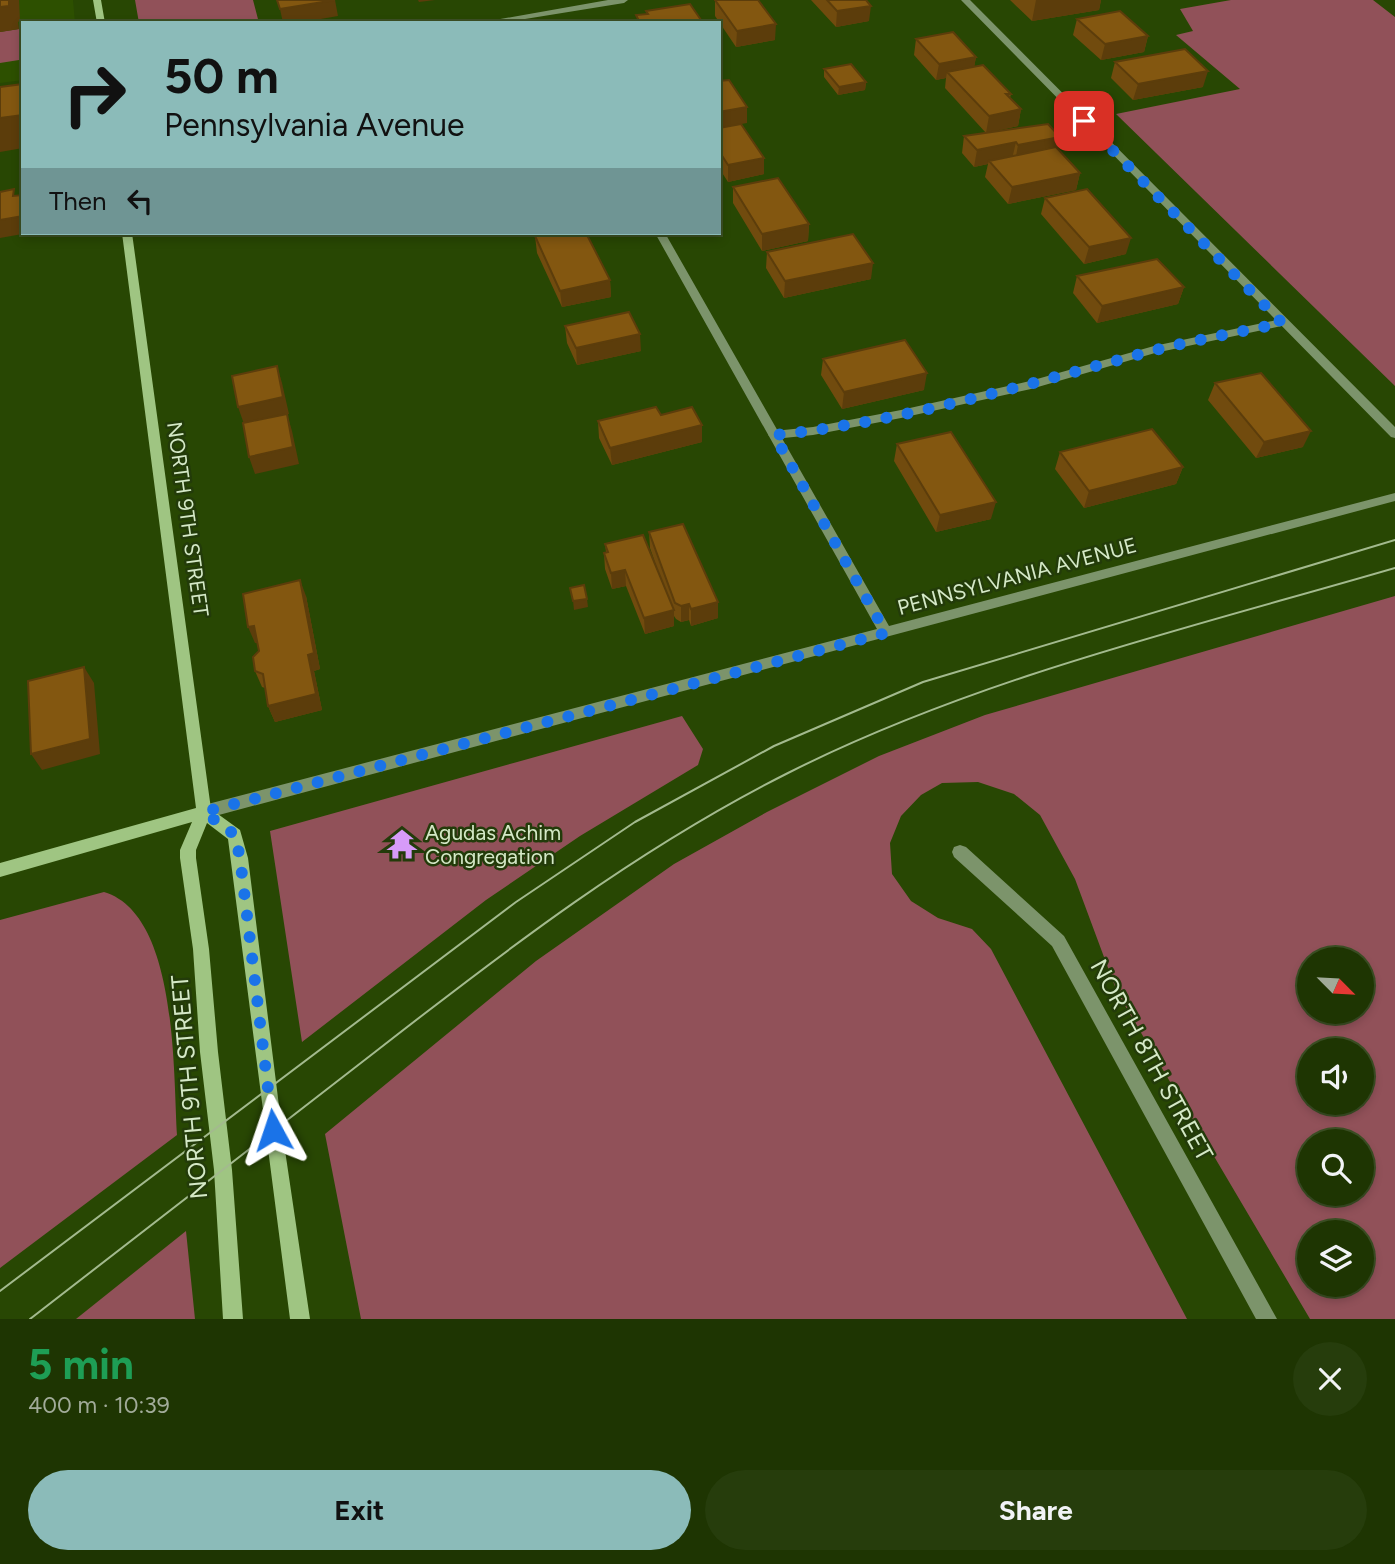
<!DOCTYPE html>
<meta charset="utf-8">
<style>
body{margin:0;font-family:Figtree,sans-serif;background:#263d0c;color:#f1f3f6;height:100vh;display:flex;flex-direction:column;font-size:26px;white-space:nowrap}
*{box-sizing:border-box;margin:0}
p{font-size:23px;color:#a1ab99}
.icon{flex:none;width:38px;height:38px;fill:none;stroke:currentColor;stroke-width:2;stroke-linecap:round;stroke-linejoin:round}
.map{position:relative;height:1319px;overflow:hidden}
.side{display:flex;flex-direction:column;background:#1e3502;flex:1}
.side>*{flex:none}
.top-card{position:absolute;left:21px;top:21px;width:700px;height:214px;border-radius:0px;box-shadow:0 4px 10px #0003,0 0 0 2px #3c5024;background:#8bbbb9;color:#111;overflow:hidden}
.needle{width:46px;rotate:114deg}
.buttons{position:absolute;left:1297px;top:947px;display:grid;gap:14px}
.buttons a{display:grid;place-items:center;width:77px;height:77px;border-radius:50%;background:#1e3502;box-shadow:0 4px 10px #0003,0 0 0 2px #3c5024;font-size:35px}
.pin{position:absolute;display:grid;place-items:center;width:60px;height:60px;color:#fff;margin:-30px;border-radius:14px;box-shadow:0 4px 10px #0006}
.me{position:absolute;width:77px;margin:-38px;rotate:355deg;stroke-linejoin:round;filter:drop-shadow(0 0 5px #0008)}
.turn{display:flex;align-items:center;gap:24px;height:147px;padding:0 28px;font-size:32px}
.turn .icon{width:91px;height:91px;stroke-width:2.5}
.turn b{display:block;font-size:49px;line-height:60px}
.then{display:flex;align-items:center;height:66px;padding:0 28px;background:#0003;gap:14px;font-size:26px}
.round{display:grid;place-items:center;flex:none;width:74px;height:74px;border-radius:37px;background:#263d0c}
.headline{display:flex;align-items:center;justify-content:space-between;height:119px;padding:0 28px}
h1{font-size:42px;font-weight:700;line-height:52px;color:#1e9e55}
.cta{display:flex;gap:14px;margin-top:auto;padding:14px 28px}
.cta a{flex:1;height:80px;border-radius:42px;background:#8bbbb9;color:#111;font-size:28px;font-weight:700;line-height:80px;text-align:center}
.cta a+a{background:#263d0c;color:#f1f3f6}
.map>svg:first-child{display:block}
</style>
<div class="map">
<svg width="1395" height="1319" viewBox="0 0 1395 1319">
<rect width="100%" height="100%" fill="#284703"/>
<path fill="#2d5000" d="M 0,0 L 73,0 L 75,23 L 23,23 L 23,80 L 0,83 Z"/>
<path fill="#915159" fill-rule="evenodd" d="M 135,0 L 253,0 L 259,23 L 139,23 Z
M 1231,0 L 1373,0 L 1395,17 L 1395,386 L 1116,114 L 1240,89 L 1176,35 L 1193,31 L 1180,9 Z
M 19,29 L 19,60 L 0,63 L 0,32 Z
M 1395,596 L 1395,1319 L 1310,1319 L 1117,992 L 1075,879 L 1040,815 L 1014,794 L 978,782 L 942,783 L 921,795 L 901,816 L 890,843 L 892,874 L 911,901 L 938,918 L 972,929 L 991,949 L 1187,1319 L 361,1319 L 325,1134 L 536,961 L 674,864 L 767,812 L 879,756 L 985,715 ZM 1362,959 L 1362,1012 L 1309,1012 L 1309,959 ZM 1309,1050 L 1362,1050 L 1362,1102 L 1309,1102 ZM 1362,1141 L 1362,1194 L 1309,1194 L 1309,1141 ZM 1362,1232 L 1362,1284 L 1309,1284 L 1309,1232 Z
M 682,716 L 703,749 L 698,765 L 580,836 L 486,900 L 302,1042 L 270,831 Z
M 104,892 C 178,914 173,1071 177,1135 L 0,1268 L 0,920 Z
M 186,1231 L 195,1319 L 76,1319 Z"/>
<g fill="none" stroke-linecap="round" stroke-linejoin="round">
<path fill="#7c946b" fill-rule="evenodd" d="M 1282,319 L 1288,323 L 1286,325 L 1155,353 L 1031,389 L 901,418 L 813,435 L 774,439 L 768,435 L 774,431 L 813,427 L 901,410 L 1030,381 L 1154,346 Z"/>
<path fill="#7c946b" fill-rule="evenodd" d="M 608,0 L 628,0 L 624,3 L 500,23 L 478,23 Z
M 961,0 L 970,0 L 1395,427 L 1395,438 L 1391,437 Z
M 655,233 L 665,233 L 889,626 L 1395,493 L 1395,501 L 204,819 L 199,817 L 196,812 L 199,807 L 204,805 L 877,629 Z
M 960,845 L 966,847 L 1064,936 L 1277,1319 L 1256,1319 L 1052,946 L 954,857 L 952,852 L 954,847 Z"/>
<path fill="#9fc582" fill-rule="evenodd" d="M 93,0 L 101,0 L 105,23 L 97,23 Z
M 122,233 L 132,233 L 211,809 L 240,830 L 248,858 L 282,1130 L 310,1319 L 290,1319 L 228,839 L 207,823 L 196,850 L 196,858 L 209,949 L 218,1052 L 232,1170 L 243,1319 L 223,1319 L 214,1170 L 200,1052 L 193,949 L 180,858 L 180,850 L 192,822 L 0,877 L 0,863 L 196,808 Z"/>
<path stroke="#a3ba8e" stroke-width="2" d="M 0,1291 L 516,902 L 635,822 L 774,746 L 923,682 L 1395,540
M 30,1319 C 145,1230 260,1141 375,1052 C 507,949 637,849 788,773 C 976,678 1193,627 1395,568"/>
</g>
<path fill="#714b0e" d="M 715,0 L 775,40 L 736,47 L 715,16 Z
M 811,0 L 866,0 L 869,21 L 836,27 Z
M 1010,0 L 1101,0 L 1099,10 L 1032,21 Z
M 1077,19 L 1148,36 L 1144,52 L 1101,60 L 1073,35 Z
M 916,39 L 976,57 L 974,67 L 1011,94 L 1010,98 L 1021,109 L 1018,126 L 986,133 L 945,88 L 946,78 L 936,80 L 914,55 Z
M 1115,62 L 1203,87 L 1133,100 L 1111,78 Z
M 824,69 L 866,82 L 865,90 L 838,95 L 824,77 Z
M 1048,124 L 1057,149 L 1080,173 L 1076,190 L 1008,204 L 985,177 L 988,164 L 974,167 L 962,153 L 964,136 Z
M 719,128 L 764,174 L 728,182 L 719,168 Z
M 733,187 L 809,224 L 808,241 L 762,251 L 733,203 Z
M 1045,198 L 1126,254 L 1084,264 L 1041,214 Z
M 535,236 L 610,280 L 611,297 L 562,307 L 537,253 Z
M 767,252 L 871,279 L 784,298 L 766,268 Z
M 1077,276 L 1184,287 L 1178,304 L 1097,323 L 1073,293 Z
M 565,326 L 641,351 L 577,365 L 567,343 Z
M 823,359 L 924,390 L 842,409 L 821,375 Z
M 1215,383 L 1303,447 L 1256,458 L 1208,400 Z
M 661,415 L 702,442 L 612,465 L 599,438 L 598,421 Z
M 897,444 L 991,519 L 936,532 L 894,461 Z
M 1060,452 L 1183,467 L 1176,484 L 1084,508 L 1055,469 Z
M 649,532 L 718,618 L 691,626 L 689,620 L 681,622 L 676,619 L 674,616 L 674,626 L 645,634 L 626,586 L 612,589 L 605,569 L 604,553 L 606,552 L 605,544 L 660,577 L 650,548 Z
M 306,596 L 320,669 L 314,671 L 322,710 L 275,722 L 268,706 L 265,688 L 262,687 L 255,671 L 259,651 L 257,643 L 255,643 Z"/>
<path fill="#5c3d0b" d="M 9,0 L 19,0 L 20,21 L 18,22 L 19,29 L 0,32 L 0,7 Z
M 335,0 L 338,16 L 298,23 L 283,23 L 280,9 Z
M 418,0 L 435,0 L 419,2 Z
M 1036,0 L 1101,0 L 1099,10 L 1032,21 Z
M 871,6 L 869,21 L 836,27 L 837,11 Z
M 701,20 L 701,23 L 681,23 Z
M 776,24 L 775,40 L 736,47 L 737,31 Z
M 1148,36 L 1144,52 L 1101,60 L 1105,44 Z
M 976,57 L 973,73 L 947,72 L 946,78 L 936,80 L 939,64 Z
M 1208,71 L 1203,87 L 1133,100 L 1138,84 Z
M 866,82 L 865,90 L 838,95 L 839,87 Z
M 747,107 L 747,123 L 719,128 L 719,112 Z
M 1021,109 L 1018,126 L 986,133 L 989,116 Z
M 23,115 L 23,148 L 0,152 L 0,118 Z
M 1060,137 L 1056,153 L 1015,162 L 1018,145 Z
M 1016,142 L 1012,159 L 989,161 L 988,164 L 974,167 L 977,150 Z
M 764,158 L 764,174 L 728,182 L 728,165 Z
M 1080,173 L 1076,190 L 1008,204 L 1012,187 Z
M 23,216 L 23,233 L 28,233 L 0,238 L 0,220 Z
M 809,224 L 808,241 L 762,251 L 762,234 Z
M 1131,238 L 1126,254 L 1084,264 L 1089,247 Z
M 873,263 L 871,279 L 784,298 L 785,281 Z
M 610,280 L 611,297 L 562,307 L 560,291 Z
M 1184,287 L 1178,304 L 1097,323 L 1102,306 Z
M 640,334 L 641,351 L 577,365 L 576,348 Z
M 277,366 L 282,383 L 289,414 L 287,414 L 292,431 L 299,464 L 255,474 L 249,457 L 244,424 L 238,407 Z
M 927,373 L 924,390 L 842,409 L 844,392 Z
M 702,425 L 702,442 L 612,465 L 610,448 Z
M 1311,431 L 1303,447 L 1256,458 L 1264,442 Z
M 1183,467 L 1176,484 L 1084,508 L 1089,491 Z
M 996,502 L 991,519 L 936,532 L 940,515 Z
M 625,570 L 626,586 L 612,589 L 611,573 Z
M 300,580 L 306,596 L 320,669 L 314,671 L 322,710 L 275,722 L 268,706 L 308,655 Z
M 587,599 L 588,607 L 574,610 L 573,601 Z
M 718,602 L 718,618 L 691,626 L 691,609 Z
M 689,604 L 689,620 L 681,622 L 681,606 Z
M 674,610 L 674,626 L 645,634 L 644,618 Z
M 254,626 L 261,642 L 255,643 L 248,627 Z
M 84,667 L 94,683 L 100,754 L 42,770 L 31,754 Z"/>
<path fill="#835710" stroke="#5c3d0b" stroke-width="2" d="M 0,0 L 9,0 L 9,6 L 0,7 Z
M 277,0 L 335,0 L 280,9 Z
M 715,0 L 758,0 L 776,24 L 737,31 Z
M 827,0 L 866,0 L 871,6 L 837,11 Z
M 690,4 L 701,20 L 681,23 L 640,23 L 636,15 L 648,14 L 646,11 Z
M 1120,11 L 1148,36 L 1105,44 L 1077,19 Z
M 953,32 L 976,57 L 939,64 L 916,39 Z
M 1185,49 L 1208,71 L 1138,84 L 1115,62 Z
M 851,64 L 866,82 L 839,87 L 824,69 Z
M 983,65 L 1011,94 L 1006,94 L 1021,109 L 989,116 L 947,72 Z
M 729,80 L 747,107 L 719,112 L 719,81 Z
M 23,84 L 23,115 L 0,118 L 0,87 Z
M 741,124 L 764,158 L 728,165 L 719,151 L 719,128 Z
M 1048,124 L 1060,137 L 1018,145 L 1016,142 L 977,150 L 964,136 Z
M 1056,147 L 1080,173 L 1012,187 L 989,161 Z
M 778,178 L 809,224 L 762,234 L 733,187 Z
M 14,189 L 13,196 L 23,195 L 23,216 L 0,220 L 0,192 Z
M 1087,189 L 1131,238 L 1089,247 L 1045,198 Z
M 552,233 L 586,233 L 610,280 L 560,291 L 535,236 Z
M 853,234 L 873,263 L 785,281 L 767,252 Z
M 1157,259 L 1184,287 L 1102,306 L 1077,276 Z
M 629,312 L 640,334 L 576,348 L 565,326 Z
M 905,340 L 927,373 L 844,392 L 823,359 Z
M 277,366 L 283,397 L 238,407 L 232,376 Z
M 1261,373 L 1311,431 L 1264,442 L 1215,383 Z
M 656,407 L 661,415 L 692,407 L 702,425 L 610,448 L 598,421 Z
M 287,414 L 293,447 L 249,457 L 243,423 Z
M 1152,429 L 1183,467 L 1089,491 L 1060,452 Z
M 951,432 L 996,502 L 940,515 L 897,444 Z
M 683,524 L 718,602 L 691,609 L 689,604 L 681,606 L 675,603 L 649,532 Z
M 643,535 L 674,610 L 644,618 L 625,570 L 611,573 L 604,553 L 608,552 L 605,544 Z
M 300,580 L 314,653 L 308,655 L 316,694 L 268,706 L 263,674 L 255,671 L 253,657 L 259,651 L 254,626 L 248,627 L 243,594 Z
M 584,585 L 587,599 L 573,601 L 570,588 Z
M 84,667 L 90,739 L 31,754 L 28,681 Z"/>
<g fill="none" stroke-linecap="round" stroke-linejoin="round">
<path stroke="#1a73e8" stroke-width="12" stroke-dasharray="0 21.6" d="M 273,1130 L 240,858 L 235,835 L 204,812 L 886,633 L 774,435 C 903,422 1027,384 1152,351 C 1195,340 1239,332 1282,323 L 1084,121"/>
</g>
<defs>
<g id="temple-bare" transform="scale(2.415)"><path d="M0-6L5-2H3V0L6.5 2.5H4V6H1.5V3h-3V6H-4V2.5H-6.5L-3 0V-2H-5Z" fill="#d79bf9" stroke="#233b0a" stroke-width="2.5" paint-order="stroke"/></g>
</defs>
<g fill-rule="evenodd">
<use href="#temple-bare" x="402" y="844"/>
</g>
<g text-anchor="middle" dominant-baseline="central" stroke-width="5" stroke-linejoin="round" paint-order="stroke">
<g font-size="21" fill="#d5e9c7" stroke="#233b0a">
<text transform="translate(188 519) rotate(82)">NORTH 9TH STREET</text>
<text transform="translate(1017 576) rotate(-15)">PENNSYLVANIA AVENUE</text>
</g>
<g font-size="21" fill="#d5e9c7" stroke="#233b0a" text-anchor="start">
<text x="425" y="832">Agudas Achim<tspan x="425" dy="24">Congregation</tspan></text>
</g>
<g font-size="24" fill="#d5e9c7" stroke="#233b0a">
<text transform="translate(1152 1060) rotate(61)">NORTH 8TH STREET</text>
<text transform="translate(189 1087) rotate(-95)">NORTH 9TH STREET</text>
</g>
</g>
</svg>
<div class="buttons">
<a><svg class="needle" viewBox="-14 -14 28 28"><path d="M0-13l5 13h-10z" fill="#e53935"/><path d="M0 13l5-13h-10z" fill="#a1ab99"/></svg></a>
<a><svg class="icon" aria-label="sound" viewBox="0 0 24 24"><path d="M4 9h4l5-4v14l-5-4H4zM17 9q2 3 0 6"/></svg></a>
<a><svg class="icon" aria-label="search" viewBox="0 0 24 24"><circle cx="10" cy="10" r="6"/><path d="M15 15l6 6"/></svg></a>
<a><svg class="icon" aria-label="layers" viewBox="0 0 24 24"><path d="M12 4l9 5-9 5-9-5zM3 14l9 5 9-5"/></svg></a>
</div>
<div class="pin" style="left:1084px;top:121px;background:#d93025"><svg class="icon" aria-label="arrive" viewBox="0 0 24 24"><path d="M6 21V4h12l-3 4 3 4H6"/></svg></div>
<svg class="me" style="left:273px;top:1130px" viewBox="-20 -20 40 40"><path d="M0-17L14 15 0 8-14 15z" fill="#1a73e8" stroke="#fff" stroke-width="4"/></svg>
<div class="top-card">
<div class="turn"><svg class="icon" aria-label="right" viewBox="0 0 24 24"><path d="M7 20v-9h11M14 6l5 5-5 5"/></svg><div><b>50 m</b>Pennsylvania Avenue</div></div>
<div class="then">Then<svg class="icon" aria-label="left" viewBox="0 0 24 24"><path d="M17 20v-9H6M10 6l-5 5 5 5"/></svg></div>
</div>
</div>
<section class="side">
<div class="headline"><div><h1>5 min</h1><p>400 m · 10:39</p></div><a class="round"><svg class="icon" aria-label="close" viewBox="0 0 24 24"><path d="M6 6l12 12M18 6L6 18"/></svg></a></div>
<div class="cta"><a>Exit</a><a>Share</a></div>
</section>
